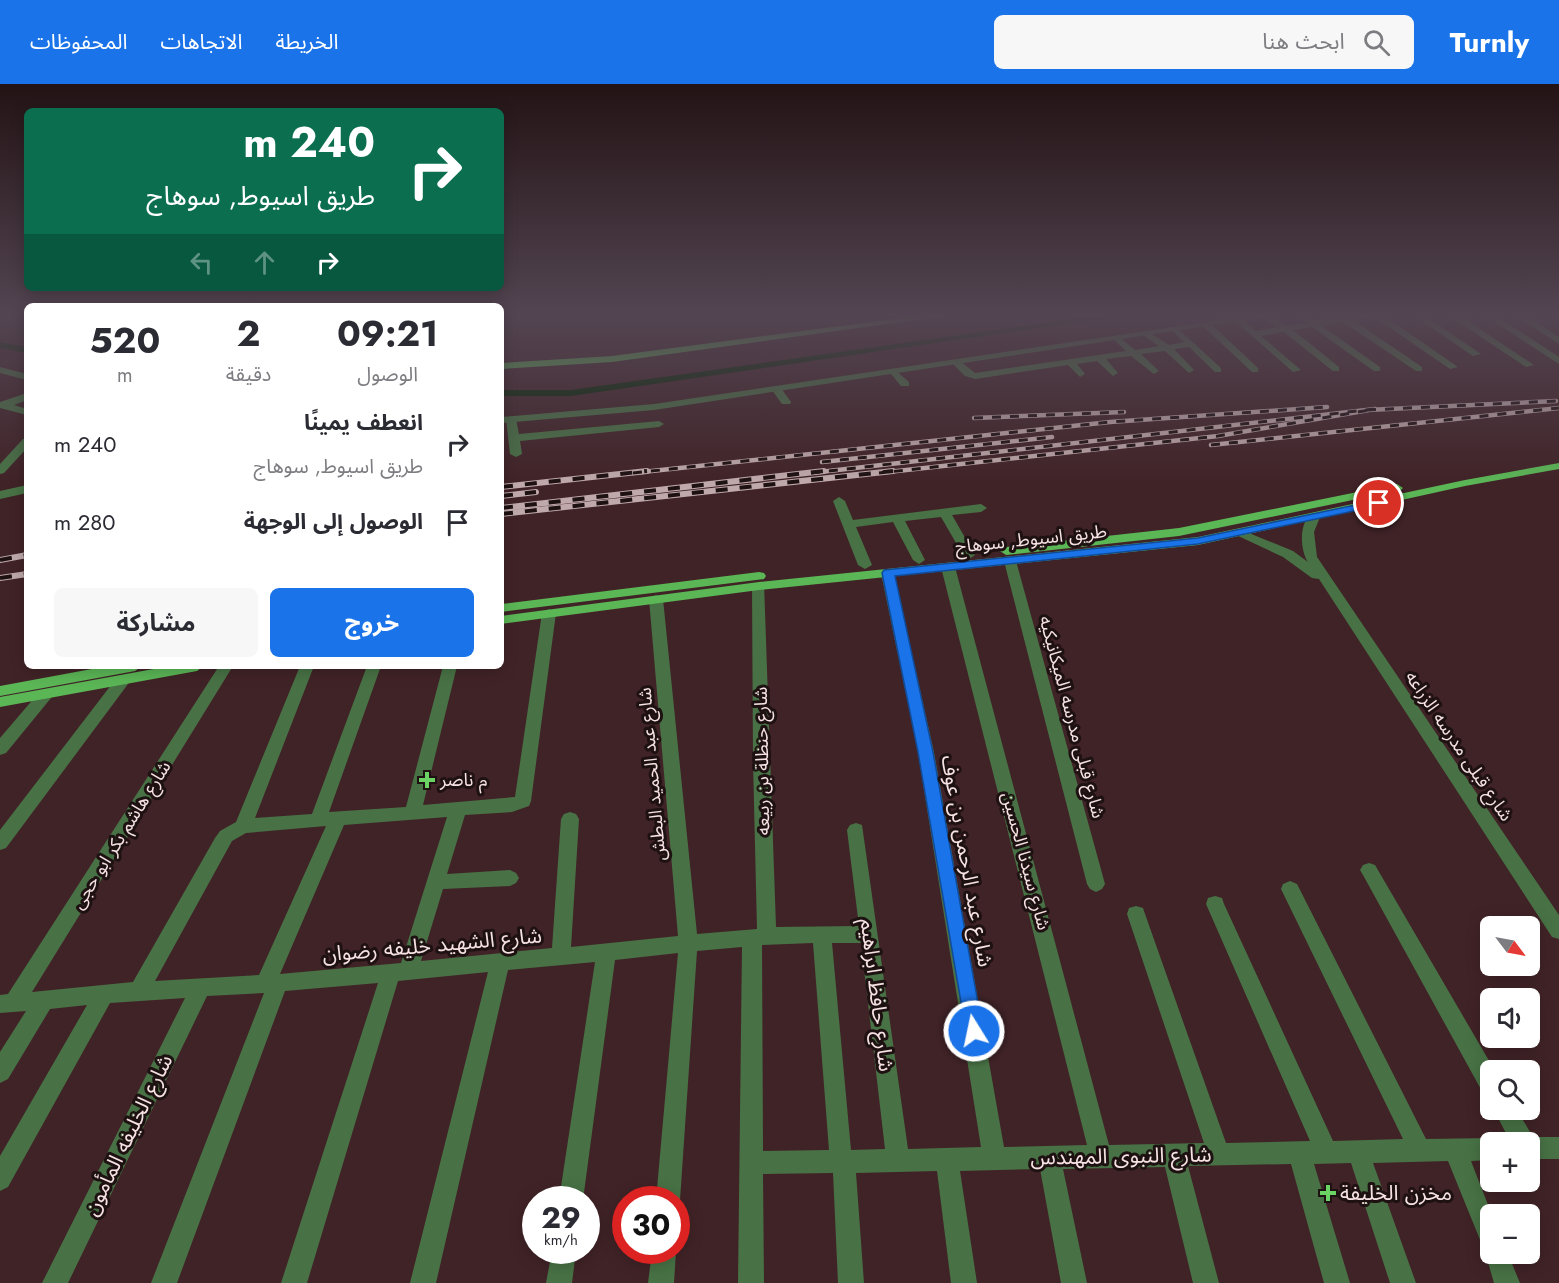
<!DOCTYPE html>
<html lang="ar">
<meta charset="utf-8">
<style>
body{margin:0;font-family:Jost,"Noto Sans Arabic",sans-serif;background:#f7f7f7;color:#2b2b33;direction:rtl;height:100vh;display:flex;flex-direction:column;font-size:22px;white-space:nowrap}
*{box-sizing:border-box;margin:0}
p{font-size:20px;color:#7c7c81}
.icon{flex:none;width:33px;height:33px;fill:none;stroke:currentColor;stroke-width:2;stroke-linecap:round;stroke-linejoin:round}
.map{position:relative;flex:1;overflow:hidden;direction:ltr}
.panel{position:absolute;left:24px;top:219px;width:480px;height:366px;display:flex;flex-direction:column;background:#fff;border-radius:9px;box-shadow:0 3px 15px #0003;direction:rtl}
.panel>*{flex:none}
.top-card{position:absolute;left:24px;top:24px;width:480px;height:183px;border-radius:9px;box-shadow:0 3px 15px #0003;direction:rtl;background:#0b6e4f;color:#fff;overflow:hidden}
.needle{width:39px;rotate:122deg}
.buttons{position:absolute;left:1480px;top:832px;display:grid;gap:12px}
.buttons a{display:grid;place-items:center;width:60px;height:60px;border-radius:9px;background:#fff;box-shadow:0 3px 15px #0003;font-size:30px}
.speed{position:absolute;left:522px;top:1102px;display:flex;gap:12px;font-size:30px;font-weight:700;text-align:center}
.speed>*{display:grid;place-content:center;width:78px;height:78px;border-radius:50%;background:#fff;box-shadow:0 3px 15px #0003;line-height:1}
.speed small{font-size:15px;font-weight:400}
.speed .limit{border:9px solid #d22;background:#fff;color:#111}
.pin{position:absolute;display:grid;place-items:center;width:51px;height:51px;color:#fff;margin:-26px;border:3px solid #fff;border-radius:50%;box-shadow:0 2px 6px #0007}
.me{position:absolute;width:66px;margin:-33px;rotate:350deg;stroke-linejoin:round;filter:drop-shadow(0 0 4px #0008)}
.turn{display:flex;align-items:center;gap:21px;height:126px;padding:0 30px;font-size:27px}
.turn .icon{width:78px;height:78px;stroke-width:2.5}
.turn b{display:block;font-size:42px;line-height:51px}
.lanes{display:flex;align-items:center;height:57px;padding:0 30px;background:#0003;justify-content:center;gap:30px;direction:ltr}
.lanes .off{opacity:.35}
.eta{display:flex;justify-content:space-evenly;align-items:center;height:102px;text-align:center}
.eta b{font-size:36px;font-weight:700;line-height:42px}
.action{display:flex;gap:12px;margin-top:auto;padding:12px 30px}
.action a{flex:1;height:69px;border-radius:9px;background:#1a73e8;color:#fff;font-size:24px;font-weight:700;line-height:69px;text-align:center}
.action a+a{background:#f7f7f7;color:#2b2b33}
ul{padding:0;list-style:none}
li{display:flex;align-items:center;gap:18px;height:78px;padding:0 30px}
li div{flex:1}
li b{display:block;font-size:22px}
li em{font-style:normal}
header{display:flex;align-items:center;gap:36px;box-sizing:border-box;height:84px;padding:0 30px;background:#1a73e8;color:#fff}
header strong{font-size:28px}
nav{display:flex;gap:33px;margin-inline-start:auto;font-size:21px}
.search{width:420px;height:54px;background:#f7f7f7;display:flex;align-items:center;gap:15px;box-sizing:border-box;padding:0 21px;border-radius:9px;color:#7c7c81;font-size:22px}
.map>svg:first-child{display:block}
</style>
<header>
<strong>Turnly</strong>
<div class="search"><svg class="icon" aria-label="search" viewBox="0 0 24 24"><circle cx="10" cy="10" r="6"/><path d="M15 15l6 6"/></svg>ابحث هنا</div>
<nav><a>الخريطة</a><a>الاتجاهات</a><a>المحفوظات</a></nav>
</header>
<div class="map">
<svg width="1559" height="1199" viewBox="0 0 1559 1199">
<rect width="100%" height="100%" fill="#402327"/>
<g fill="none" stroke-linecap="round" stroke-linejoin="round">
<path fill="#002400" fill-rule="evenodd" d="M 1100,231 L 1129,231 L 571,312 L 501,312 L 501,306 L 571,306 Z
M 0,258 L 27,263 L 27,269 L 0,264 Z"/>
<path fill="#487245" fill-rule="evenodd" d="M 1263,231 L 1270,231 L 1287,242 L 1306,239 L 1297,231 L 1307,231 L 1315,237 L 1339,231 L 1383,231 L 1458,283 L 1450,285 L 1373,232 L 1353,236 L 1422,283 L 1422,287 L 1416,287 L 1343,238 L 1322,242 L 1380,283 L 1380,287 L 1374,287 L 1312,243 L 1293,246 L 1339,283 L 1339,287 L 1333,287 L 1284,248 L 1261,252 L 1301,286 L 1293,288 L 1235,237 L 1242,235 L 1256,247 L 1277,243 L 1263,235 Z
M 1413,231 L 1424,231 L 1481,270 L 1473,272 Z
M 1448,231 L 1459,231 L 1534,281 L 1526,283 Z
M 1484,231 L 1495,231 L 1559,273 L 1559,280 Z
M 1515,231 L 1526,231 L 1559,253 L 1559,260 Z
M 1549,231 L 1559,231 L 1559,238 Z
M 1204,239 L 1210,239 L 1258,284 L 1258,288 L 1252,288 L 1204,243 Z
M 1176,243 L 1221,284 L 1221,288 L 1215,288 L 1189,263 L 1174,265 L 1194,286 L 1189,289 L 1165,267 L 1141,270 L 1159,287 L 1154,290 L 1131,272 L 1106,275 L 1118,289 L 1113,292 L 1097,277 L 1077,280 L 1085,290 L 1080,293 L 1068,281 L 975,295 L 965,292 L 951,278 L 959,276 L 975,289 L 1126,267 L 1112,254 L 1117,251 L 1135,266 L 1159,262 L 1144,252 L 1142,250 L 1147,247 L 1169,261 L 1184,258 L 1171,246 Z
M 894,285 L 909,298 L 909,302 L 901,302 L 891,290 L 891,286 Z
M 773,304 L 781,304 L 791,318 L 790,320 L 782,320 L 772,306 Z
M 27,309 L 27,316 L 14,321 L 27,325 L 27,331 L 0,324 L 0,318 Z
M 511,332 L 516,335 L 519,350 L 659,337 L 664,340 L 659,343 L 520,357 L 522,370 L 516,373 L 510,370 L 506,335 Z
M 27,354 L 27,364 L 4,389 L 0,390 L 0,380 L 23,355 Z
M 839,413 L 845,417 L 853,436 L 981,420 L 987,424 L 981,428 L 952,431 L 975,471 L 969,475 L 963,471 L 941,433 L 905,437 L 925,476 L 919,480 L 913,476 L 893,438 L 856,443 L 872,481 L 865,485 L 858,481 L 833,417 Z
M 1314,429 L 1320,433 L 1314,448 L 1317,473 L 1559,831 L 1559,855 L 1552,853 L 1319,495 L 1312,494 L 1283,473 L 1234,450 L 1240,446 L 1244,447 L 1293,467 L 1308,478 C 1300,467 1298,435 1314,429 Z
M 1010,473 L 1016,477 L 1105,800 L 1102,805 L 1096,808 L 1090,805 L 1087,800 L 1004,477 Z
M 948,479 L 955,483 L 1109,1061 L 1204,1059 L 1127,830 L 1129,824 L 1136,822 L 1143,824 L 1145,830 L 1226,1059 L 1310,1057 L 1206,820 L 1208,814 L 1215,812 L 1222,814 L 1224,820 L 1333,1057 L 1403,1055 L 1281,805 L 1283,800 L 1290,797 L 1297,800 L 1426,1055 L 1491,1054 L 1499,1057 L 1500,1059 L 1491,1059 L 1491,1076 L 1471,1077 L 1492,1131 L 1491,1170 L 1508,1170 L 1520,1199 L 1494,1199 L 1485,1168 L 1448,1077 L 1373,1079 L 1416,1199 L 1390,1199 L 1351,1079 L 1314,1080 L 1350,1199 L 1324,1199 L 1291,1080 L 1188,1082 L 1219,1199 L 1193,1199 L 1165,1083 L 1063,1085 L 1087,1199 L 1061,1199 L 1040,1085 L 960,1087 L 977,1199 L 951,1199 L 937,1087 L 856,1089 L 864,1199 L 838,1199 L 833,1089 L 763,1090 L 764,1199 L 738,1199 L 742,863 L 697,867 L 680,1116 L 676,1124 L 676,1116 L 656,1116 L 678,869 L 615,876 L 583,1116 L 559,1116 L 595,878 L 508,886 L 436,1199 L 410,1199 L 488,888 L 398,897 L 307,1199 L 281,1199 L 378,899 L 285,907 L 177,1199 L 151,1199 L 264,909 L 207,912 L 68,1199 L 42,1199 L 185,914 L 110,919 L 8,1103 L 0,1107 L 0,1072 L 87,921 L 50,925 L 8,995 L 0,999 L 0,968 L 26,927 L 0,929 L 0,911 L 8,910 L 219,582 L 233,582 L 32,908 L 133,898 L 215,754 L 220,747 L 236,738 L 300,582 L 314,582 L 255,734 L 312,730 L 367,582 L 381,582 L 329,728 L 406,723 L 443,582 L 457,582 L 423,721 L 515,713 L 542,529 L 549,525 L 556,529 L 531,717 L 529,722 L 512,728 L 465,731 L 447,790 L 510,786 L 516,789 L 519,794 L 516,799 L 510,802 L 443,805 L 421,877 L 552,864 L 561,735 L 564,730 L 570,728 L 576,730 L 579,735 L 571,863 L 678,852 L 649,515 L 656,511 L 663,515 L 697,850 L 757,845 L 753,677 L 752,502 L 754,499 L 764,499 L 776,843 L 859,842 L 847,746 L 850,741 L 856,739 L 862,741 L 908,1065 L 981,1063 L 918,668 L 881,489 L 888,485 L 893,486 L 934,668 L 1004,1063 L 1087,1061 L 941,483 ZM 447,733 L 401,879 L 280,890 L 344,741 ZM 326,742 L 259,891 L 155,897 L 232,757 L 246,749 ZM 813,859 L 829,1066 L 763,1067 L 762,861 ZM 832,859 L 861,859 L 885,1065 L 851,1066 Z
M 123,591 L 128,592 L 130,596 L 128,600 L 6,764 L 0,766 L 0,746 L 118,592 Z
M 46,605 L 51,606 L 54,610 L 51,614 L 6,669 L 0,671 L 0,654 L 41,606 Z
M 1369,779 L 1375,781 L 1495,987 L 1491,987 L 1491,1012 L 1483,1009 L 1363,791 L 1360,786 L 1363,781 Z
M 1494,1026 L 1517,1026 L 1533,1053 L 1559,1053 L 1559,1075 L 1530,1075 L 1530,1059 L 1511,1059 Z
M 552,1167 L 576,1167 L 572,1199 L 546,1199 Z
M 652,1167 L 676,1167 L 674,1199 L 648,1199 Z"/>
<path fill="#487245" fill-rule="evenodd" d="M 1254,231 L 1279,231 L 654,326 L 501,339 L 501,333 L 654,320 Z
M 0,283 L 27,290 L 27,296 L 0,289 Z
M 27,401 L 27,409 L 0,415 L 0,407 Z"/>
<path fill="#5bb656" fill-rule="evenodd" d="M 924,231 L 951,231 L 612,278 L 501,285 L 501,279 L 612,272 Z
M 1559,379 L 1559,385 L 1465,402 L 1198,461 L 759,506 L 501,540 L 501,532 L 759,498 L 1198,453 L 1465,396 Z
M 1397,400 L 1403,404 L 1401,406 L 1179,452 L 1006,471 L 1000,467 L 1006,463 L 1179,444 Z
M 759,488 L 764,489 L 766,492 L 764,495 L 501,528 L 501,520 Z
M 108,582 L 142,582 L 135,587 L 0,612 L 0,602 Z
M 170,582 L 204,582 L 197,587 L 0,623 L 0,613 Z"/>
<g stroke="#bfa9ab" stroke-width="4.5">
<path id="rail-far1" d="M 1367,326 L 1556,317
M 974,334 L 1124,328
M 1211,361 L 1559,324
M 822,378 L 1052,353
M 633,389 L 1110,338 L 1327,323
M 811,389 L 1375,325 L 1218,352 L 879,389"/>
</g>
<g stroke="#bfa9ab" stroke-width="6">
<path id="rail" d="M 501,403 L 647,387
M 501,412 L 536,408
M 501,424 L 824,387
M 501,430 L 893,387
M 0,476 L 27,471
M 0,494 L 27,490"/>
</g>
<use href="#rail-far1" stroke="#1e1112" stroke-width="3" stroke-dasharray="9" stroke-linecap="butt"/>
<use href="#rail" stroke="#1e1112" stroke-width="4" stroke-dasharray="12" stroke-linecap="butt"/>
</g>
<linearGradient id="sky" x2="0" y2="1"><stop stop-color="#231315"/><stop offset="0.58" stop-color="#534552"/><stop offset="1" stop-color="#534552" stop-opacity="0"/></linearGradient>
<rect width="1559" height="399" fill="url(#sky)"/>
<path fill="#1a73e8" stroke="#114b97" stroke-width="1.5" d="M 1379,416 L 1384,419 L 1382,421 L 1198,460 L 895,492 L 933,668 L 983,947 L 981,953 L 974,956 L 967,953 L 918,668 L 882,489 L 884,486 L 1198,454 Z"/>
<g fill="#6ad364" stroke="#1e1112" stroke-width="2">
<path d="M424 687h6v6h6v6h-6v6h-6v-6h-6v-6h6z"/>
<path d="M1325 1100h6v6h6v6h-6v6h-6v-6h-6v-6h6z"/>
</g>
<g text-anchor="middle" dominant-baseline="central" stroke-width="6" stroke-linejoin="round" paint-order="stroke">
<g font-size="18" fill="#f6e2e3" stroke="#1e1112">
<text transform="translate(1031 455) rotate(-6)">طريق اسيوط, سوهاج</text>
<text transform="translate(1072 633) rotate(75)">شارع قبلى مدرسه الميكانيكيه</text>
<text transform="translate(1459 662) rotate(56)">شارع قبلى مدرسه الزراعه</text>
<text transform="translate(762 677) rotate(-91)">شارع حنظلة بن ربيعه</text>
<text transform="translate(652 690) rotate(-95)">شارع عبد الحميد البطش</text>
<text transform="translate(121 751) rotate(-58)">شارع هاشم بكر ابو حجى</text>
<text transform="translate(1026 777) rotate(75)">شارع سيدنا الحسين</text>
</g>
<g font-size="18" fill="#f6e2e3" stroke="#1e1112" text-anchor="start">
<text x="440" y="696">م ناصر</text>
</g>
<g font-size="21" fill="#f6e2e3" stroke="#1e1112">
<text transform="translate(967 777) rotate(80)">شارع عبد الرحمن بن عوف</text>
<text transform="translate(432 861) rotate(-5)">شارع الشهيد خليفه رضوان</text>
<text transform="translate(877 911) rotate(83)">شارع حافظ ابراهيم</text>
<text transform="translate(128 1051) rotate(-64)">شارع الخليفه المأمون</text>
<text transform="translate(1121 1072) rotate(-1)">شارع النبوى المهندس</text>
</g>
<g font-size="21" fill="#f6e2e3" stroke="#1e1112" text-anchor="start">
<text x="1340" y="1109">مخزن الخليفة</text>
</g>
</g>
</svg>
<div class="buttons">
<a><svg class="needle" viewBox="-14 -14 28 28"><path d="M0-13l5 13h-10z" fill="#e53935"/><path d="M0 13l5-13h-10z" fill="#7c7c81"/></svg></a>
<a><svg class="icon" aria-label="sound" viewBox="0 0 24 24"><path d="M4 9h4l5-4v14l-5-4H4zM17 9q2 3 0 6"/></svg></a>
<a><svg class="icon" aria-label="search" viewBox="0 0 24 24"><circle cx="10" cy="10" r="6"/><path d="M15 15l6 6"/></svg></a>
<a>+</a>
<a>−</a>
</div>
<div class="speed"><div>29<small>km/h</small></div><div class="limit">30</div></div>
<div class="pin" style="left:1379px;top:419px;background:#d93025"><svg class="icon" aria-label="arrive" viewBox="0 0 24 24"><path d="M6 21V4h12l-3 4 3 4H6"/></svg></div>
<svg class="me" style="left:974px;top:947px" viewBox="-20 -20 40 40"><circle r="17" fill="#1a73e8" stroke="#fff" stroke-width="3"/><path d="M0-11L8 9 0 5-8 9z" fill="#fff"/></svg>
<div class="top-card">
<div class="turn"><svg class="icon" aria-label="right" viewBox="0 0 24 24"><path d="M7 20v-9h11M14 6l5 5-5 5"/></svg><div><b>240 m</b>طريق اسيوط, سوهاج</div></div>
<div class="lanes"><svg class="icon off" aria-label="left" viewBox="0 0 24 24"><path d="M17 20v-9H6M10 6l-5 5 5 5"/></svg><svg class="icon off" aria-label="ahead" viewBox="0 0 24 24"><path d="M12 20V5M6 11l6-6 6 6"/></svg><svg class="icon" aria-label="right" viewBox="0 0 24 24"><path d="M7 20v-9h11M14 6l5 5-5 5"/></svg></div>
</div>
<section class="panel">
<div class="eta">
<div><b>09:21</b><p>الوصول</p></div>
<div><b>2</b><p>دقيقة</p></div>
<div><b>520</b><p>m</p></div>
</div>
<ul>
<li><svg class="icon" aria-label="right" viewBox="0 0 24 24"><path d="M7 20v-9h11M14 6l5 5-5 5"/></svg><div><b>انعطف يمينًا</b><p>طريق اسيوط, سوهاج</p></div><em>240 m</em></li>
<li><svg class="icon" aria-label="arrive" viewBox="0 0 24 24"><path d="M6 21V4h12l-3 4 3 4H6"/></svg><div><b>الوصول إلى الوجهة</b></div><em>280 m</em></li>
</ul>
<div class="action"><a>خروج</a><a>مشاركة</a></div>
</section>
</div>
